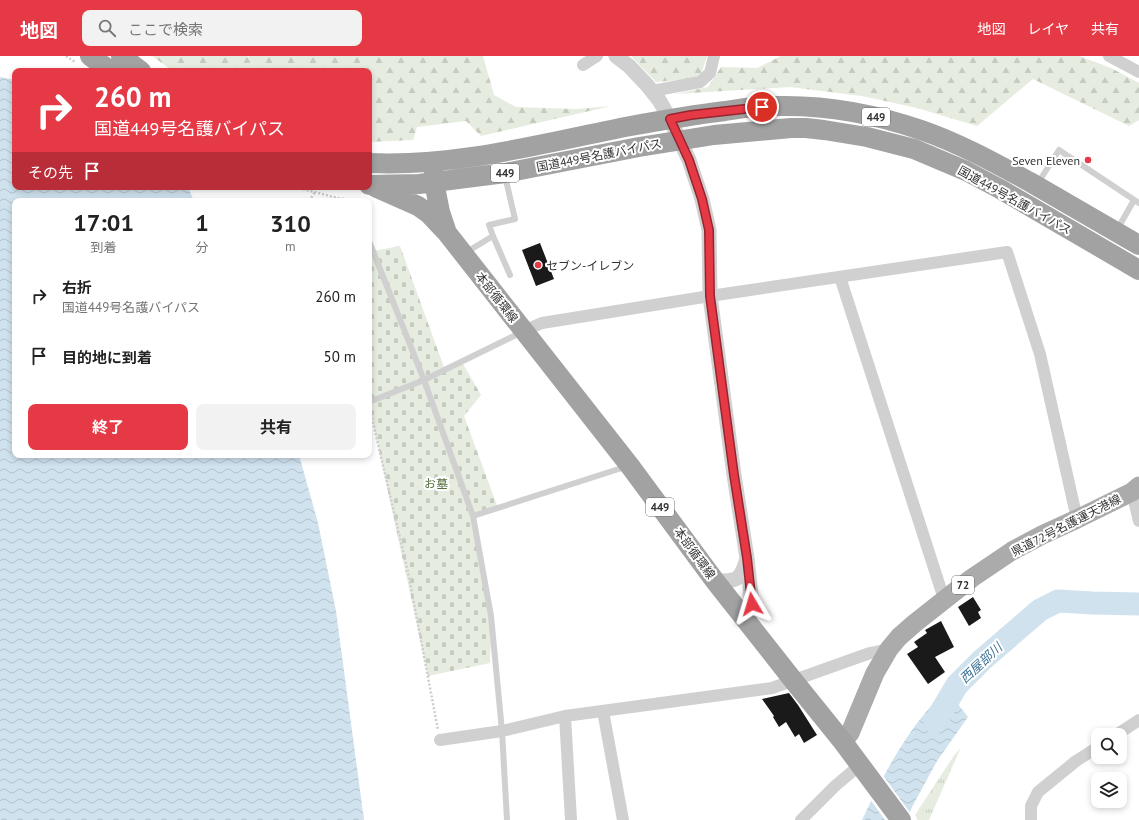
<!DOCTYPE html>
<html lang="ja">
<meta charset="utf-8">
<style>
body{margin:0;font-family:"PT Sans","Noto Sans JP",sans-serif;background:#f2f2f2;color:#222;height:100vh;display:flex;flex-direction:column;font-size:15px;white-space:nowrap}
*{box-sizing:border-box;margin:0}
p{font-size:13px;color:#767676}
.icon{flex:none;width:22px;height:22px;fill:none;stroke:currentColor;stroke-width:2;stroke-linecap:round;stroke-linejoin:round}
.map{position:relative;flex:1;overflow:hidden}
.drawer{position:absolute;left:12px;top:142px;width:360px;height:260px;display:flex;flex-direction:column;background:#fff;border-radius:8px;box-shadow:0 2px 6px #0003}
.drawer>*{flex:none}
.guide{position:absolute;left:12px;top:12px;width:360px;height:122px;border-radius:8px;box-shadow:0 2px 6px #0003;background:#e63946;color:#fff;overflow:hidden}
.fabs{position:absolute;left:1091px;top:672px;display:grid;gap:8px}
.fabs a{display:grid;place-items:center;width:36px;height:36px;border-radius:8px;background:#fff;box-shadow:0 2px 6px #0003;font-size:20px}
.pin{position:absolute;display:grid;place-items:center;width:34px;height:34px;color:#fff;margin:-17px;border:2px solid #fff;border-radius:50%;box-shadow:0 1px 4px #0007}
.me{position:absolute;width:44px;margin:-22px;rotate:353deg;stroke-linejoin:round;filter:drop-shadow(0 0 3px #0008)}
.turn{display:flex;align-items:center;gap:14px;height:84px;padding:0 16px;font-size:18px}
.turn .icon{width:52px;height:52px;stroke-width:2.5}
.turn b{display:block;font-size:28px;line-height:34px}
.then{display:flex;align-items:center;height:38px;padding:0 16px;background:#0003;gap:8px;font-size:15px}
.eta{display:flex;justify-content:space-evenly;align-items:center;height:68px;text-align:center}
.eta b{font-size:24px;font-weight:700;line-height:28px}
.action{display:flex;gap:8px;margin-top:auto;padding:8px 16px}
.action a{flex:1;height:46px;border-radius:8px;background:#e63946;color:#fff;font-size:16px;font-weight:700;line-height:46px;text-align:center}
.action a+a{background:#f2f2f2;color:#222}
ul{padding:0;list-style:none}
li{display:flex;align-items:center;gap:12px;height:60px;padding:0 16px}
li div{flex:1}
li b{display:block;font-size:15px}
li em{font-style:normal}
header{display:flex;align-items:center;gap:24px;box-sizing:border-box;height:56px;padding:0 20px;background:#e63946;color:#fff}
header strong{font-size:19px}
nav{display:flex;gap:22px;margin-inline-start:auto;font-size:14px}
.search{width:280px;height:36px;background:#f2f2f2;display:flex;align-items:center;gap:10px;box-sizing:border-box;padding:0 14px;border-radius:8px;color:#767676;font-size:15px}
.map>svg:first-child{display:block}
</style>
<header>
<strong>地図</strong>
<div class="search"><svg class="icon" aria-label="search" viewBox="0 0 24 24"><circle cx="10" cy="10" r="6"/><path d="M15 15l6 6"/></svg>ここで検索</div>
<nav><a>地図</a><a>レイヤ</a><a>共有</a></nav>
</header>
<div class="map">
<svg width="1139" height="764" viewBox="0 0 1139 764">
<defs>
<pattern id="grass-tufts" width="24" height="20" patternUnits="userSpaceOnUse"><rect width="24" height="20" fill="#e6ecdf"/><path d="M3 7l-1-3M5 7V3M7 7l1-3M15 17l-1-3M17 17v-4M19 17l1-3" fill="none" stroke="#c6cbc0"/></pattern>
<pattern id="forest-firs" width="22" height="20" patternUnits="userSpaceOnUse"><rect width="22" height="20" fill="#e6ecdf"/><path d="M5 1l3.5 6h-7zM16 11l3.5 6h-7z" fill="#c6cbc0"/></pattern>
<pattern id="cemetery-stones" width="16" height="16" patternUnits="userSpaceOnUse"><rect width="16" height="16" fill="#e6ecdf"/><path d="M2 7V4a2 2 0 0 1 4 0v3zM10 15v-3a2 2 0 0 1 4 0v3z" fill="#c6cbc0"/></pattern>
<pattern id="water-waves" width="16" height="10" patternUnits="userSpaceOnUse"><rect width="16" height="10" fill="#cfe2ee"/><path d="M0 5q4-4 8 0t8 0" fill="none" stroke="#b2c2cd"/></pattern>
</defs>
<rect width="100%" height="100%" fill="#fff"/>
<path fill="url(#grass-tufts)" d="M 961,691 L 929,764 L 918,764 L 915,759 L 953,701 Z"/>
<path fill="url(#forest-firs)" d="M 152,0 L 247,0 L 248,1 L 250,0 L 483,0 L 494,39 L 516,51 L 576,53 L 611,50 L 481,80 L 466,65 L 417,71 L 413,84 L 369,86 L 369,15 L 173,15 Z
M 631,0 L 707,0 L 701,18 L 691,23 L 656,26 Z
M 781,0 L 1079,0 L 1111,12 L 1139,27 L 1139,64 L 1129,70 L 1033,23 L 977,70 L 917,52 L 862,40 L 790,31 L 675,38 L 708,31 L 721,11 L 757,12 Z"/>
<path fill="url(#cemetery-stones)" d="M 369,183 L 373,195 L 400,190 L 445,314 L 462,306 L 481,339 L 464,360 L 498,452 L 473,459 L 491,560 L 490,607 L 428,620 L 369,348 Z"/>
<path fill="url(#water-waves)" d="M 0,21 L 15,24 L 15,131 L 188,131 L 194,145 L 15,145 L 15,399 L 299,399 L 318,467 L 336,555 L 364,764 L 0,764 Z
M 947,634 L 968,661 L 937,705 L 912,751 L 907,764 L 862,764 C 880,726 899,688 926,656 C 932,648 940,641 947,634 Z"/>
<path fill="#fff" d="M 882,718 L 911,758 L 909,764 L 885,764 L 870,743 Z"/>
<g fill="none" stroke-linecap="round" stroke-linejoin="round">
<path stroke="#cfe2ee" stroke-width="23" d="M 935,666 L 957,629 L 982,604 L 1040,554 L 1058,545 L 1093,547 L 1139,548"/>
</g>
<path fill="#1a1a1a" d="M 540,187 L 554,223 L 536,230 L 522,194 Z
M 973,541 L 981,554 L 978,556 L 981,562 L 969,570 L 958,551 Z
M 941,565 L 954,591 L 935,601 L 945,616 L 928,628 L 907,598 L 918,591 L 914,586 L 927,577 L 925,574 Z
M 789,637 L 798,649 L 817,679 L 804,687 L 799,678 L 795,681 L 786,666 L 779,671 L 773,661 L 774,660 L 762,643 Z"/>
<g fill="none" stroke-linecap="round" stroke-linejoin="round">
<path stroke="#cdcdcd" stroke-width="2.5" stroke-dasharray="2 2" stroke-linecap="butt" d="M 66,0 L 75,6
M 295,131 L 338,142 L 362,145
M 309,145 L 315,136
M 370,354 L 408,516 L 438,674"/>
<path stroke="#d0d0d0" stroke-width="6" d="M 1038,127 L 1059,94 L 1139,147
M 1117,174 L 1134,144
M 493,180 L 510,219
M 369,185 L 424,324 L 473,460 L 491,560 L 502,675 L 507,764
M 465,197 L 493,180 L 489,169 L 515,163 L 505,120
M 369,346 L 424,324 L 522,276
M 473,460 L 628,410"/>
<path stroke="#d0d0d0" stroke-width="12" d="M 1109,0 L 1139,16
M 583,9 L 597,0
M 652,35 L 700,26 L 710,17 L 714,0
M 840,221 L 944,543
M 523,275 L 542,267 L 710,240 L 1007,196 L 1040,298 L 1077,463
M 1132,436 L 1139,465
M 603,655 L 623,764
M 565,660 L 571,764
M 1116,679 L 1139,664
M 440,684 L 502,675 L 565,660 L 772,632 L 870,597 L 889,593
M 801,764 L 835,730 L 860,709
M 1031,764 L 1031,750 L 1038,736 L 1076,705 L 1098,691"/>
<path stroke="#d0d0d0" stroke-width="15" d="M 616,0 L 629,10 L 647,29 L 659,44 L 670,63 L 689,104 L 702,143 L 709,174 L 710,240 L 734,419 L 747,502 L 752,548 L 748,568
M 715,525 C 738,525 740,525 747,503"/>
<path stroke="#ababab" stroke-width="19" d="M 843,686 L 850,677 L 875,617 L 889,593 L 899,581 L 915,567 L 972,522 L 1012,495 L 1042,479 L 1077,463 L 1132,436 L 1139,430"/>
<path stroke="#a2a2a2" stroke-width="20" d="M 90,0 L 111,15
M 121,0 L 141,15
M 434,106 L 434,126 L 440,156 L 447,177 L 630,410 L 715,525 L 793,624 L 843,686 L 901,764
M 369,107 C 455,111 541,88 625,71 C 658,65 692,59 725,55 C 742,52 760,50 778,50 C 826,49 875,58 921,74 C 959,87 995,107 1030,126 C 1067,147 1103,168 1139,189
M 369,129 L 419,128 L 505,117 L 639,91 L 714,79 L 791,72 L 806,72 L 824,74 L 867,81 L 914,93 L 966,115 L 1000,133 L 1139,214
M 375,131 L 418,150 L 428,157 L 445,175"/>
</g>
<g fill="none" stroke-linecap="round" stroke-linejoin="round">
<g stroke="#96252e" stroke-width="10">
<path id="route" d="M 752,548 L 747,502 L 734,419 L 710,240 L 709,174 L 702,143 L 689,104 L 670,63 L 691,59 L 762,51"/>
</g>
<use href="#route" stroke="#e63946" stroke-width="7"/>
</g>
<g fill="#e63946" stroke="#fff" stroke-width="1.5">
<circle cx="1088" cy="104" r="4"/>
<circle cx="538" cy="209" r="4"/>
</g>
<g text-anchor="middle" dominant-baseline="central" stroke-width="4" stroke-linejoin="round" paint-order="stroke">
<g fill="#fff" stroke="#707070" stroke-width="1">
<rect x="862" y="52" width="28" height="18" rx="3"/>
<rect x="491" y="108" width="28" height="18" rx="3"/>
<rect x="646" y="442" width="28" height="18" rx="3"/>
<rect x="952" y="520" width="22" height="18" rx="3"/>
</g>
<g font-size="11" font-weight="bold" fill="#333">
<text x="876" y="61">449</text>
<text x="505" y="117">449</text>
<text x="660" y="451">449</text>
<text x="963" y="529">72</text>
</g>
<g font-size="12" fill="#333" stroke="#fff">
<text transform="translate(599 99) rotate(-11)">国道449号名護バイパス</text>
<text transform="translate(1015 144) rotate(29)">国道449号名護バイパス</text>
<text transform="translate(497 241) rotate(52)">本部循環線</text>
<text transform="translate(1066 469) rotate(-27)">県道72号名護運天港線</text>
<text transform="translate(695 497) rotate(54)">本部循環線</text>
</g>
<g font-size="12" fill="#333" stroke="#fff" text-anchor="end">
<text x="1080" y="104">Seven Eleven</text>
<text x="546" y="209" text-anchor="start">セブン-イレブン</text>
</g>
<g font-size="12" fill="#56703f" stroke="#fff">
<text x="436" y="427">お墓</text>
</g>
<g font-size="13" font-style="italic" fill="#3f7597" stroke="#fff">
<text transform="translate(981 607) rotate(-43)">西屋部川</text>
</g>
</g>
</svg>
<div class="fabs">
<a><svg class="icon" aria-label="search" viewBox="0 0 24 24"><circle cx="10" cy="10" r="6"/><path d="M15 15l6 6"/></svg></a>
<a><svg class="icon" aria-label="layers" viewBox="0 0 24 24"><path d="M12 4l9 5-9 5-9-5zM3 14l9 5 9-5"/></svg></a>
</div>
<div class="pin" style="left:762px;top:51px;background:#d93025"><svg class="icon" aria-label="arrive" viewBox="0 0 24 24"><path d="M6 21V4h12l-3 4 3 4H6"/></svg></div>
<svg class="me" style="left:752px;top:548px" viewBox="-20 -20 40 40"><path d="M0-17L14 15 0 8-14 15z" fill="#e63946" stroke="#fff" stroke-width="4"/></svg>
<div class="guide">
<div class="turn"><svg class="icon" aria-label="right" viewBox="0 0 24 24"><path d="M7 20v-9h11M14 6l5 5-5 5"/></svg><div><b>260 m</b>国道449号名護バイパス</div></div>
<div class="then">その先<svg class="icon" aria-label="arrive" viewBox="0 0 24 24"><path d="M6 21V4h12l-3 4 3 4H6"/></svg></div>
</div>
<section class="drawer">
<div class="eta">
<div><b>17:01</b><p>到着</p></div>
<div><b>1</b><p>分</p></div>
<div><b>310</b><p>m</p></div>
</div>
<ul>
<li><svg class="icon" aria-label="right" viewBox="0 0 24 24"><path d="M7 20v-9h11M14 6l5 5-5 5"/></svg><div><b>右折</b><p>国道449号名護バイパス</p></div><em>260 m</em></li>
<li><svg class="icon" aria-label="arrive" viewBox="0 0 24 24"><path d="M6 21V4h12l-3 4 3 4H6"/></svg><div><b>目的地に到着</b></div><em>50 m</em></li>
</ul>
<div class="action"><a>終了</a><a>共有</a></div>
</section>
</div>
